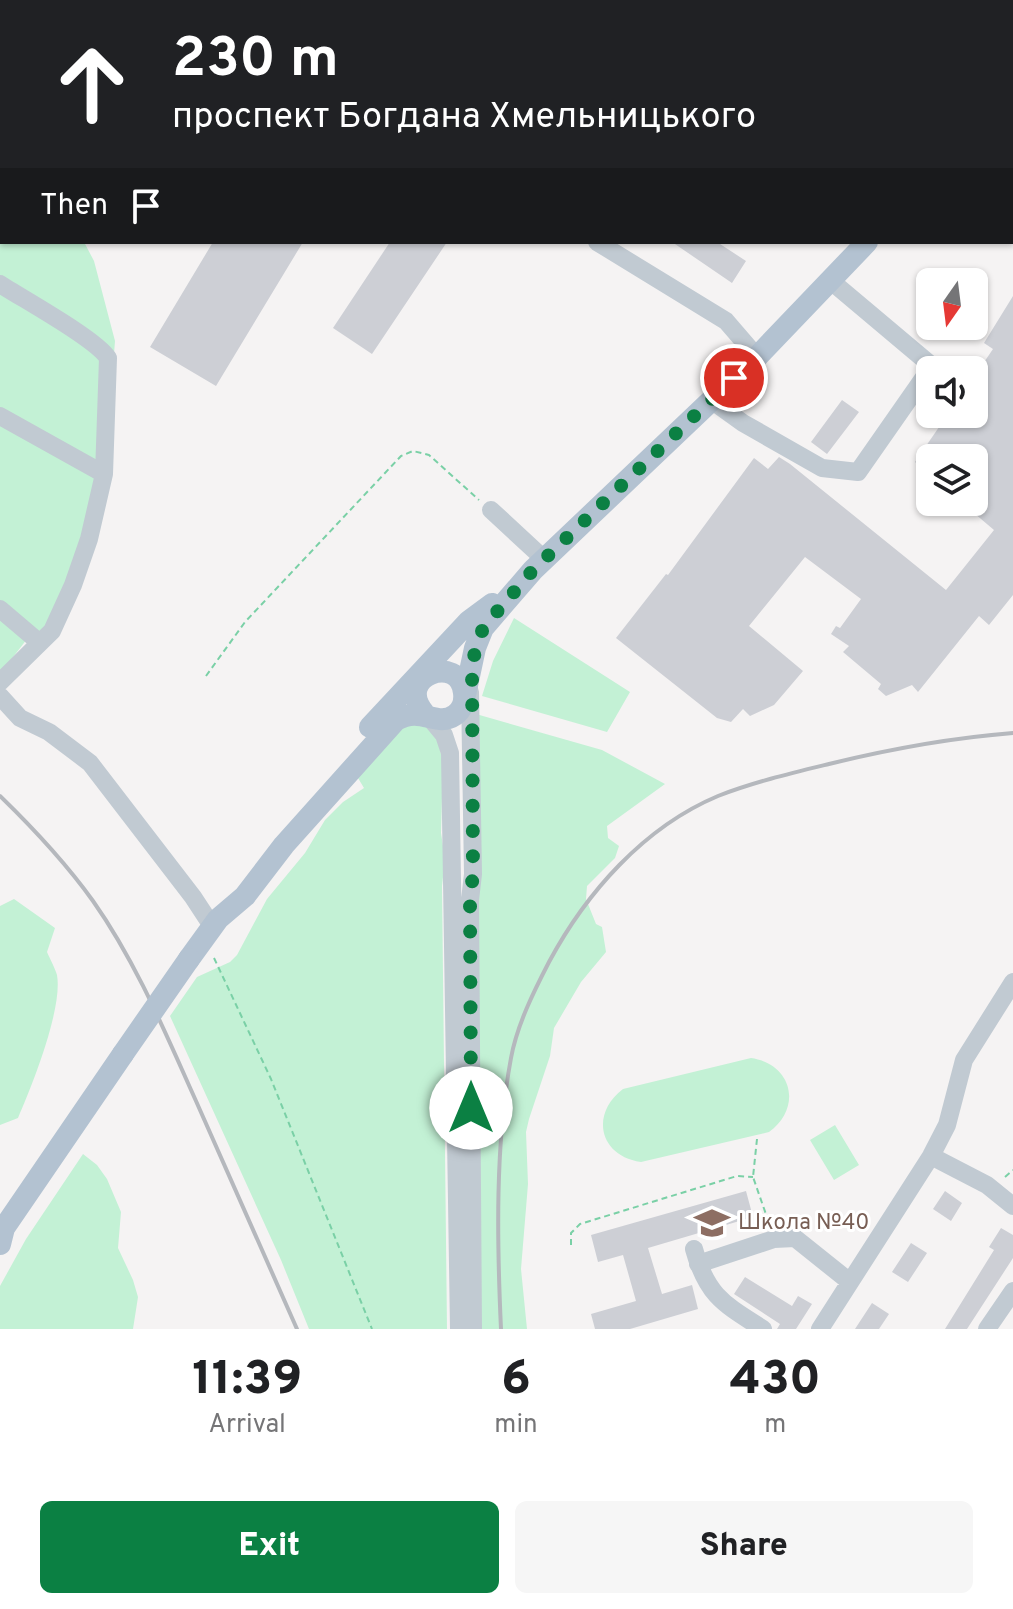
<!DOCTYPE html>
<meta charset="utf-8">
<style>
body{margin:0;font-family:Overpass,sans-serif;background:#f6f6f6;color:#202124;height:100vh;display:flex;flex-direction:column;font-size:30px;white-space:nowrap}
*{box-sizing:border-box;margin:0}
p{font-size:26px;color:#757577}
.icon{flex:none;width:44px;height:44px;fill:none;stroke:currentColor;stroke-width:2;stroke-linecap:round;stroke-linejoin:round}
.map{position:relative;height:1329px;overflow:hidden}
.details{display:flex;flex-direction:column;background:#fff;flex:1}
.details>*{flex:none}
.top-card{position:absolute;left:0px;top:0px;width:1014px;height:244px;box-shadow:0 2px 6px #0004;background:#202124;color:#fff;overflow:hidden}
.needle{width:52px;rotate:194deg}
.controls{position:absolute;left:916px;top:268px;display:grid;gap:16px}
.controls a{display:grid;place-items:center;width:72px;height:72px;border-radius:12px;background:#fff;box-shadow:0 2px 6px #0004;font-size:40px}
.pin{position:absolute;display:grid;place-items:center;width:68px;height:68px;color:#fff;margin:-34px;border:4px solid #fff;border-radius:50%;box-shadow:0 2px 8px #0007}
.me{position:absolute;width:88px;margin:-44px;rotate:0deg;stroke-linejoin:round;filter:drop-shadow(0 0 6px #0008)}
.turn{display:flex;align-items:center;gap:28px;height:168px;padding:0 40px;font-size:36px}
.turn .icon{width:104px;height:104px;stroke-width:2.5}
.turn b{display:block;font-size:56px;line-height:68px}
.then{display:flex;align-items:center;height:76px;padding:0 40px;background:#0003;gap:16px;font-size:30px}
.eta{display:flex;justify-content:space-evenly;align-items:center;height:136px;text-align:center}
.eta b{font-size:48px;font-weight:800;line-height:56px}
.cta{display:flex;gap:16px;margin-top:auto;padding:16px 40px}
.cta a{flex:1;height:92px;border-radius:12px;background:#0b8043;color:#fff;font-size:32px;font-weight:800;line-height:92px;text-align:center}
.cta a+a{background:#f6f6f6;color:#202124}
.map>svg:first-child{display:block}
</style>
<div class="map">
<svg width="1013" height="1329" viewBox="0 0 1013 1329">
<rect width="100%" height="100%" fill="#f5f3f3"/>
<path fill="#c3f1d5" d="M 0,189 L 2,242 L 84,242 L 94,261 L 115,341 L 114,354 L 89,534 L 45,635 L 27,639 L 0,674 Z
M 514,618 L 630,692 L 607,732 L 482,696 L 493,661 Z
M 476,714 L 602,750 L 665,784 L 607,826 L 608,838 L 619,846 L 615,858 L 587,886 L 586,899 L 596,924 L 602,927 L 606,952 L 581,982 L 554,1028 L 550,1056 L 529,1119 L 526,1132 L 528,1184 L 521,1269 L 527,1329 L 479,1329 L 479,872 Z
M 401,723 L 423,725 L 433,732 L 438,741 L 443,763 L 441,833 L 445,859 L 442,886 L 447,1329 L 309,1329 L 281,1260 L 170,1016 L 197,977 L 230,962 L 237,955 L 267,899 L 305,853 L 325,820 L 343,802 L 364,788 L 355,773 Z
M 14,899 L 55,928 L 47,952 C 50,959 55,968 57,975 C 63,1008 32,1086 18,1118 L 0,1125 L 0,906 Z
M 751,1058 C 792,1064 803,1107 769,1132 L 641,1162 C 599,1156 590,1114 623,1089 Z
M 835,1125 L 859,1165 L 834,1180 L 810,1140 Z
M 83,1154 L 97,1165 L 107,1179 L 121,1212 L 118,1248 L 133,1280 L 138,1297 L 133,1329 L 0,1329 L 0,1286 L 26,1239 Z"/>
<path fill="#cdcfd5" d="M 213,242 L 303,242 L 216,386 L 150,347 Z
M 390,242 L 447,242 L 372,354 L 333,328 Z
M 672,242 L 717,242 L 746,261 L 732,283 Z
M 1013,296 L 1013,595 L 989,625 L 979,616 L 918,692 L 912,685 L 886,696 L 878,689 L 881,684 L 843,652 L 849,646 L 831,634 L 836,626 L 840,628 L 861,599 L 805,557 L 749,626 L 803,671 L 774,705 L 750,716 L 743,709 L 731,722 L 717,718 L 616,638 L 666,574 L 668,575 L 754,458 L 768,469 L 779,457 L 790,464 L 946,590 L 994,530 L 961,502 L 974,502 L 974,458 L 930,458 L 930,475 L 915,462 L 948,414 L 974,414 L 974,377 L 993,349 L 984,343 Z
M 842,400 L 859,412 L 827,454 L 811,442 Z
M 746,1191 L 753,1217 L 648,1248 L 662,1294 L 692,1285 L 698,1309 L 630,1329 L 595,1329 L 591,1314 L 636,1301 L 623,1255 L 598,1262 L 591,1235 Z
M 945,1191 L 962,1203 L 951,1221 L 933,1209 Z
M 1001,1228 L 1013,1235 L 1013,1258 L 967,1329 L 945,1329 L 994,1250 L 989,1247 Z
M 911,1243 L 927,1253 L 908,1282 L 892,1272 Z
M 745,1277 L 792,1306 L 798,1296 L 812,1304 L 796,1329 L 777,1329 L 780,1324 L 734,1294 Z
M 872,1303 L 889,1314 L 879,1329 L 855,1329 Z"/>
<g fill="none" stroke-linecap="round" stroke-linejoin="round">
<path stroke="#7ad0a6" stroke-width="2" stroke-dasharray="6 4" stroke-linecap="butt" d="M 206,676 L 245,622 L 401,456 L 413,451 L 429,455 L 479,500
M 214,958 L 271,1079 L 372,1329
M 757,1139 L 753,1177 L 769,1223
M 1005,1177 L 1013,1170
M 571,1245 L 571,1233 L 580,1224 L 737,1176 L 753,1177"/>
<path stroke="#c1cad2" stroke-width="18" d="M 220,0 L 223,2
M 656,0 L 659,2
M 282,2 L 283,0
M 310,2 L 312,0
M 334,2 L 336,0
M 498,2 L 499,0
M 714,2 L 716,0
M 1012,196 L 1013,197
M 597,242 L 726,321 L 757,357
M 0,284 C 23,299 96,339 108,358 L 104,474 L 89,539 L 73,585 L 52,631 L 0,682
M 711,400 L 743,423 L 822,468 L 858,472 L 932,366 L 831,281
M 0,416 L 104,474
M 491,510 L 544,559
M 0,609 L 40,643
M 470,692 L 473,874 L 470,900 L 473,1329
M 0,696 L 20,718 L 49,732 L 90,763 L 193,897 L 212,926
M 430,718 L 444,735 L 450,753 L 459,1329
M 931,1156 L 987,1185 L 1013,1206
M 694,1249 C 707,1296 724,1304 763,1329
M 698,1264 L 774,1239 L 795,1238 L 850,1282
M 820,1329 L 931,1156 L 947,1125 L 964,1060 L 1013,982
M 987,1329 L 1013,1291"/>
<path stroke="#b3c2d1" stroke-width="22" d="M 1012,63 L 1013,62
M 465,695 L 475,648 L 483,628 L 533,570 L 757,357 L 867,242
M 370,727 L 469,621 L 492,604
M 189,959 L 218,919 L 245,896 L 284,845 L 396,720 C 422,705 436,728 455,715 C 462,710 465,701 464,693 C 460,652 393,676 424,713
M 0,1244 L 4,1228 L 123,1054"/>
<path stroke="#b5b8bd" stroke-width="4" d="M 0,796 C 34,829 65,862 93,901 C 136,962 165,1032 196,1101 C 229,1177 263,1253 297,1329
M 501,1329 C 497,1242 495,1144 511,1058 C 517,1025 534,991 549,962 C 586,893 644,827 718,796 C 754,782 792,773 829,764 C 890,749 950,738 1013,733"/>
<path stroke="#b3c2d1" stroke-width="22" d="M 123,1054 L 189,959"/>
</g>
<g fill="none" stroke-linecap="round" stroke-linejoin="round">
<path stroke="#0b8043" stroke-width="14" stroke-dasharray="0 25.2" d="M 471,1108 L 470,900 L 473,874 L 472,662 L 483,628 L 533,570 L 734,378"/>
</g>
<defs>
<g id="school-bare" transform="scale(2.76)"><path d="M0-5L7-2L0 1L-7-2ZM-4 1L0 2.5L4 1V4Q0 6-4 4Z" fill="#8d6e63" stroke="#fff" stroke-width="2.5" paint-order="stroke"/></g>
</defs>
<g fill-rule="evenodd">
<use href="#school-bare" x="712" y="1223"/>
</g>
<g text-anchor="middle" dominant-baseline="central" stroke-width="6" stroke-linejoin="round" paint-order="stroke">
<g font-size="22" fill="#785e54" stroke="#fff" text-anchor="start">
<text x="738" y="1223">Школа №40</text>
</g>
</g>
</svg>
<div class="controls">
<a><svg class="needle" viewBox="-14 -14 28 28"><path d="M0-13l5 13h-10z" fill="#e53935"/><path d="M0 13l5-13h-10z" fill="#757577"/></svg></a>
<a><svg class="icon" aria-label="sound" viewBox="0 0 24 24"><path d="M4 9h4l5-4v14l-5-4H4zM17 9q2 3 0 6"/></svg></a>
<a><svg class="icon" aria-label="layers" viewBox="0 0 24 24"><path d="M12 4l9 5-9 5-9-5zM3 14l9 5 9-5"/></svg></a>
</div>
<div class="pin" style="left:734px;top:378px;background:#d93025"><svg class="icon" aria-label="arrive" viewBox="0 0 24 24"><path d="M6 21V4h12l-3 4 3 4H6"/></svg></div>
<svg class="me" style="left:471px;top:1108px" viewBox="-20 -20 40 40"><circle r="19" fill="#fff"/><path d="M0-13L10 11 0 6-10 11z" fill="#0b8043"/></svg>
<div class="top-card">
<div class="turn"><svg class="icon" aria-label="ahead" viewBox="0 0 24 24"><path d="M12 20V5M6 11l6-6 6 6"/></svg><div><b>230 m</b>проспект Богдана Хмельницького</div></div>
<div class="then">Then<svg class="icon" aria-label="arrive" viewBox="0 0 24 24"><path d="M6 21V4h12l-3 4 3 4H6"/></svg></div>
</div>
</div>
<section class="details">
<div class="eta">
<div><b>11:39</b><p>Arrival</p></div>
<div><b>6</b><p>min</p></div>
<div><b>430</b><p>m</p></div>
</div>
<div class="cta"><a>Exit</a><a>Share</a></div>
</section>
